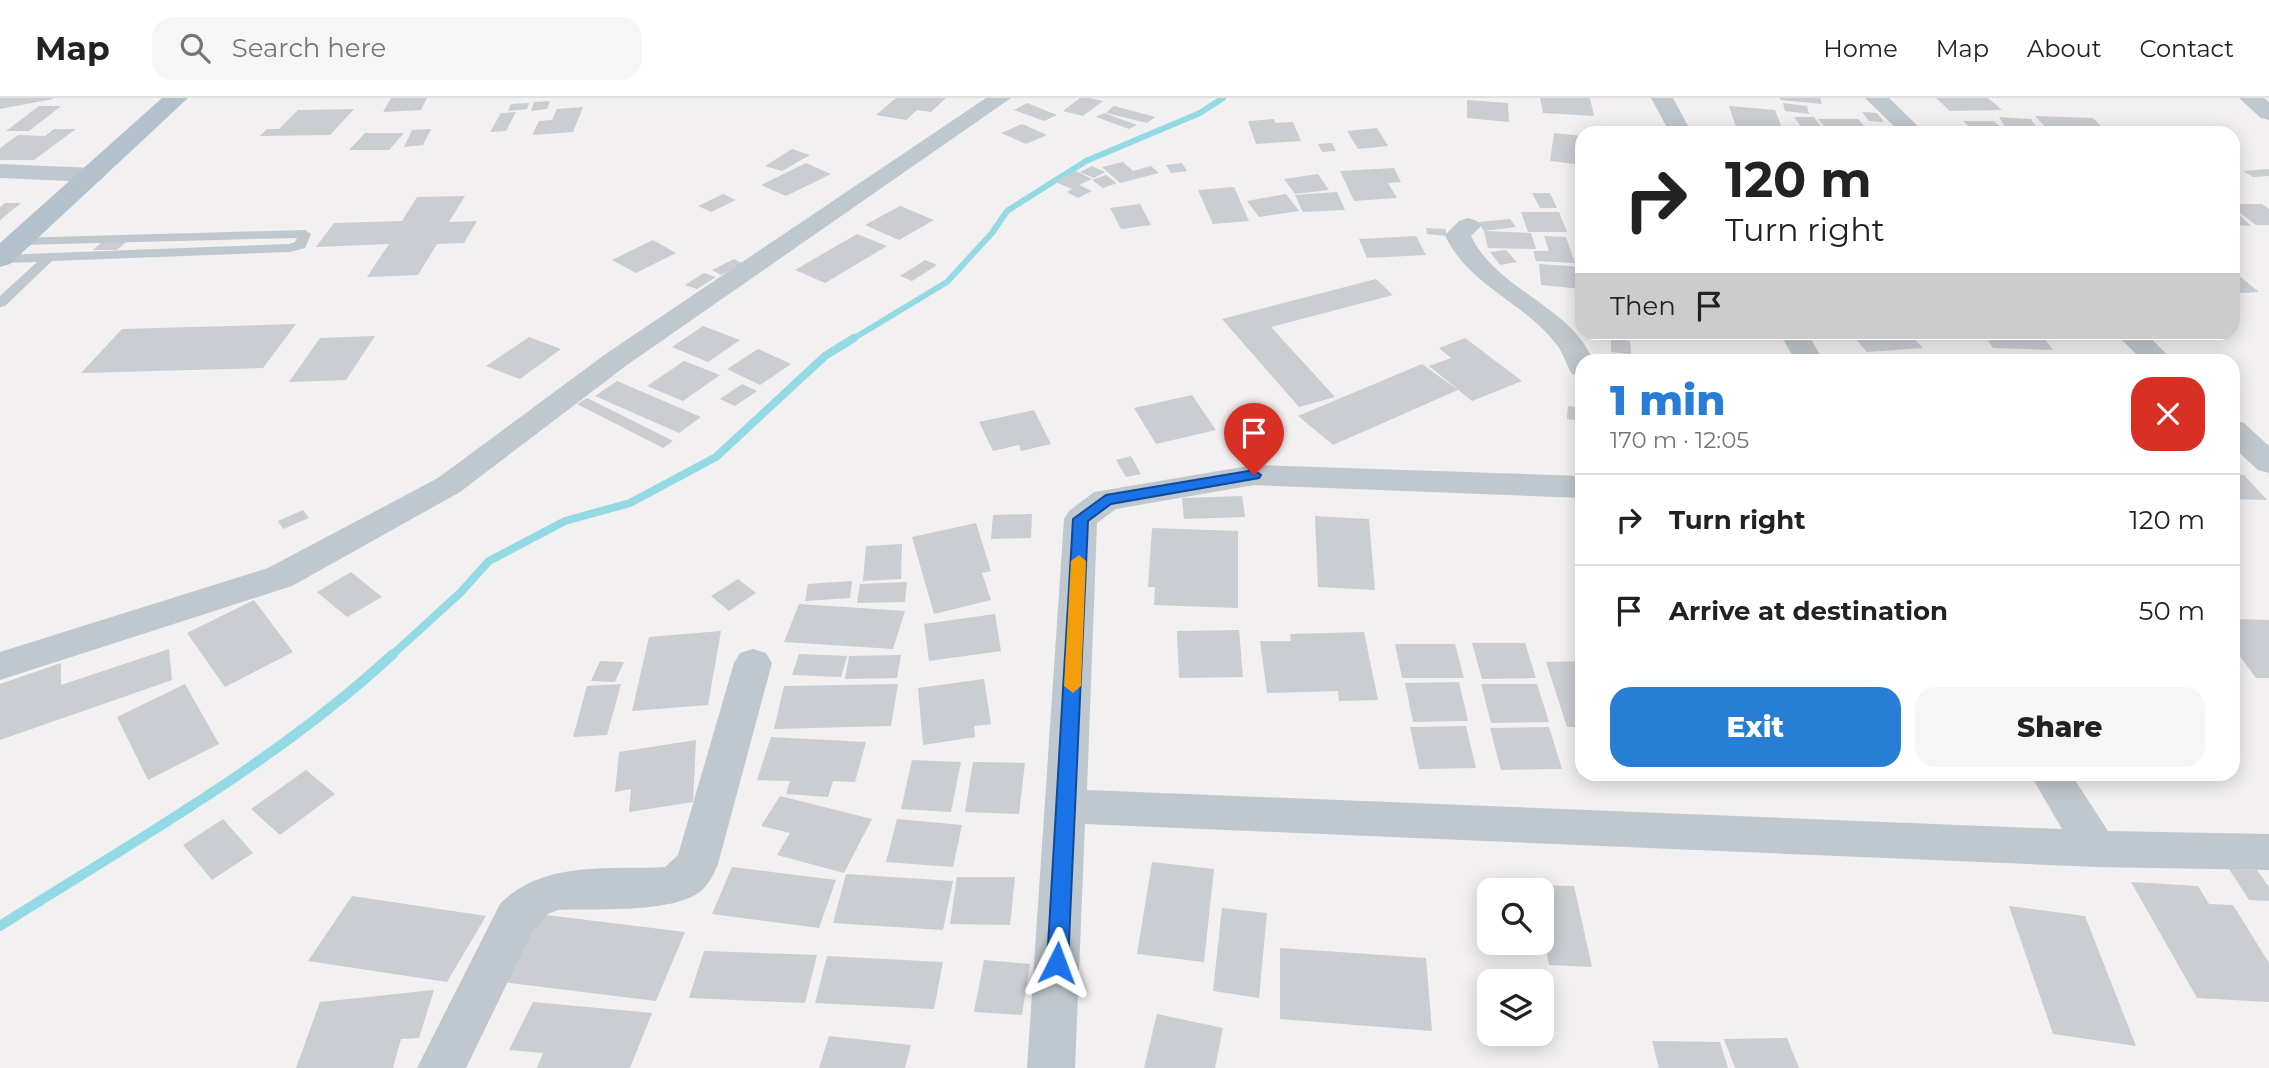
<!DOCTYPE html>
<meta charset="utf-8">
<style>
body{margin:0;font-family:Montserrat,sans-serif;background:#f6f6f6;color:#222;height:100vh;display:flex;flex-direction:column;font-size:26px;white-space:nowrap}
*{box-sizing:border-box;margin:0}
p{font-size:23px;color:#767676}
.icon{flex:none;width:38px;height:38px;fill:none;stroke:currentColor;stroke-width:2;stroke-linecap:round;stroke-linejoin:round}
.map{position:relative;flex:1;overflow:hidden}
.side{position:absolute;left:1575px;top:256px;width:665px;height:427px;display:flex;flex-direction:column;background:#fff;border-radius:21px;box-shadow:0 4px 18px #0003}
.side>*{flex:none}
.top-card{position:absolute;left:1575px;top:28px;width:665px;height:214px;border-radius:21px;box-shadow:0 4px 18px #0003;background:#fff;color:#222;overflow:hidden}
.controls{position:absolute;left:1477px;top:780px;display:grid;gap:14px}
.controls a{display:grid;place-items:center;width:77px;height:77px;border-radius:14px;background:#fff;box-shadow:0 4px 18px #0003;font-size:35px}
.pin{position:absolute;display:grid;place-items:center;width:60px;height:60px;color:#fff;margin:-72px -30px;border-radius:50% 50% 50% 0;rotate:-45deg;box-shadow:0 0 7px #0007}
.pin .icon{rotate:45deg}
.me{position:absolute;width:77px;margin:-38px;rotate:3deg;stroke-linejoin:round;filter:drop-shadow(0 0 5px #0008)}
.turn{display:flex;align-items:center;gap:24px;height:147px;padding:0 35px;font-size:32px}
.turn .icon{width:91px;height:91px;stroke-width:2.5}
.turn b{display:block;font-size:49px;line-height:60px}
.then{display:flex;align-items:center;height:66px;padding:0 35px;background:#0003;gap:14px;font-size:26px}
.round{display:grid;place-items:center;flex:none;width:74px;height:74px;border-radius:21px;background:#f6f6f6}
.summary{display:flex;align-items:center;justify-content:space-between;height:119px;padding:0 35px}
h1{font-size:42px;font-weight:800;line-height:52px;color:#287ed5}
.button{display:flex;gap:14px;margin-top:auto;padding:14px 35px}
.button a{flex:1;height:80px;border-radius:21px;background:#287ed5;color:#fff;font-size:28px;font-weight:800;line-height:80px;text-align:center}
.button a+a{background:#f6f6f6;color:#222}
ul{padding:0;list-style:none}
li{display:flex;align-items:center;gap:21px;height:91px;padding:0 35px;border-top:2px solid #e0e0e0}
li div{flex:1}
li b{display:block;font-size:26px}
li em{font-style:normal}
header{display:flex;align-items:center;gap:42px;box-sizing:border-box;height:98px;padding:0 35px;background:#fff;border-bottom:2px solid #e0e0e0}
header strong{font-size:33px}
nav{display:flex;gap:38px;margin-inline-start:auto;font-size:24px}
.search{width:490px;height:63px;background:#f6f6f6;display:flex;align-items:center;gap:18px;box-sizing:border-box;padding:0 24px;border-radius:21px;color:#767676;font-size:26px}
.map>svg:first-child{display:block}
</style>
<header>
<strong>Map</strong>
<div class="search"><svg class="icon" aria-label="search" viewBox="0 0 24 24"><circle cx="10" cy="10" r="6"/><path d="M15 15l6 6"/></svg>Search here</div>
<nav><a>Home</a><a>Map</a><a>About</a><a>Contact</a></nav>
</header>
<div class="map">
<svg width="2269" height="970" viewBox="0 0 2269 970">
<rect width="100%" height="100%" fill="#f2f0f0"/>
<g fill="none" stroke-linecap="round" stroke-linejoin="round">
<path stroke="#93dae5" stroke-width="6" d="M 851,242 L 947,184 L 992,135 L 1007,113 L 1086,63 L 1200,15 L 1223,0"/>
<path stroke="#93dae5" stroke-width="8" d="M 391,558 L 460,495 L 489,463 L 565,423 L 630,405 L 716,359 L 825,258 L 854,240"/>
<path stroke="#93dae5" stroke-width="10" d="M 0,828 C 134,743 276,664 393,556"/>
</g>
<path fill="#cacdd2" d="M 0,0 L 53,0 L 53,1 L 0,11 Z
M 391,0 L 427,0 L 421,12 L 383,14 Z
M 896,0 L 946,0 L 931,14 L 917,12 L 906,22 L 876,17 Z
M 1080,0 L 1090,0 L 1103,3 L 1083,18 L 1063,13 Z
M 1540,0 L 1590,0 L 1594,18 L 1543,15 Z
M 1780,0 L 1820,0 L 1822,6 L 1780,2 Z
M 1936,0 L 1988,0 L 2002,12 L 1950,13 Z
M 1467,2 L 1508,5 L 1509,24 L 1467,20 Z
M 550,3 L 547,11 L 531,13 L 534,4 Z
M 529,5 L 527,11 L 508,13 L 511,6 Z
M 1027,5 L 1057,17 L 1044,23 L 1014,12 Z
M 1783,5 L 1807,8 L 1809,16 L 1785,13 Z
M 39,8 L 61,8 L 29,33 L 6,33 Z
M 1114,8 L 1155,19 L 1147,25 L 1106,15 Z
M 1729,8 L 1775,12 L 1784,35 L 1738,35 Z
M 583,9 L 573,34 L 532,37 L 539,23 L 552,22 L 557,11 Z
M 354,11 L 330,37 L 260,38 L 267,31 L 279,31 L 298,12 Z
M 516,14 L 506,33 L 490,34 L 501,15 Z
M 1862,14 L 1877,15 L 1884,24 L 1869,23 Z
M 1104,15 L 1137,27 L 1129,31 L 1096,19 Z
M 2035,18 L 2093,20 L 2108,35 L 2050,34 Z
M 1794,19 L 1814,19 L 1826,35 L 1806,35 Z
M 1999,19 L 2031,21 L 2040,35 L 2008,34 Z
M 1274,21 L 1275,25 L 1293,24 L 1301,43 L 1256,46 L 1248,23 Z
M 1818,21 L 1858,21 L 1870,35 L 1830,35 Z
M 1963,23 L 1994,23 L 2007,35 L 1976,35 Z
M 1022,26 L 1047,37 L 1026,46 L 1001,35 Z
M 1377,30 L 1388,48 L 1358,51 L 1347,33 Z
M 54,31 L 76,31 L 34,62 L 0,62 L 0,50 L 18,37 L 45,38 Z
M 431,31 L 423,47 L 404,49 L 412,32 Z
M 365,35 L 404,35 L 389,52 L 349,52 Z
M 1554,35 L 1582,38 L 1582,67 L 1550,63 Z
M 1332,45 L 1336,53 L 1322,54 L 1318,46 Z
M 792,51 L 810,57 L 782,73 L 765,68 Z
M 1123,64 L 1133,73 L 1151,68 L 1159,75 L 1120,85 L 1102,69 Z
M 806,65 L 831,76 L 786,98 L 761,87 Z
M 1182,65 L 1187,73 L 1171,75 L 1166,67 Z
M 1092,68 L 1105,74 L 1094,80 L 1080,74 Z
M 1394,70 L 1401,84 L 1388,85 L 1397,100 L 1354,103 L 1340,73 Z
M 2269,71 L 2269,78 L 2253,79 L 2243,73 Z
M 1076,73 L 1092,81 L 1079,87 L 1092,93 L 1078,100 L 1067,94 L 1072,91 L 1055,84 Z
M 1318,76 L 1329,92 L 1295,96 L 1284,81 Z
M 1106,77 L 1117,85 L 1103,90 L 1092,82 Z
M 1234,89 L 1249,123 L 1213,126 L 1198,92 Z
M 1337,94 L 1345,112 L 1303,114 L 1295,97 Z
M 1532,95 L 1550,95 L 1557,110 L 1540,110 Z
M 723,96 L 736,102 L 711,114 L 698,108 Z
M 1286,96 L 1299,113 L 1259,119 L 1247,103 Z
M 465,98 L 449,124 L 477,123 L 464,145 L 437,146 L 418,177 L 367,179 L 389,146 L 316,149 L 334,125 L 402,123 L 417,99 Z
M 5,105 L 21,105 L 0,122 L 0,109 Z
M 1140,106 L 1151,127 L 1121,131 L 1110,110 Z
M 2233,106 L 2262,106 L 2269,111 L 2269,127 L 2256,127 L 2233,110 Z
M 900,108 L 934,122 L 899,142 L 865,127 Z
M 1521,114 L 1559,114 L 1567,134 L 1528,134 Z
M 2233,114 L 2237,114 L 2251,128 L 2233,127 Z
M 1510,121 L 1516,129 L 1484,133 L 1478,124 Z
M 1426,130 L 1446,131 L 1446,138 L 1427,136 Z
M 1484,133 L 1531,135 L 1536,151 L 1488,150 Z
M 857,136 L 887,148 L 825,185 L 795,172 Z
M 1416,138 L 1426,157 L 1367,160 L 1359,141 Z
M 1544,138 L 1566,139 L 1575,165 L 1536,163 L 1533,153 L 1549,153 Z
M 104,142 L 128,142 L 117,152 L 93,152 Z
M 653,142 L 676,155 L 636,175 L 612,162 Z
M 1506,152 L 1517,164 L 1500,167 L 1490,154 Z
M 734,161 L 744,166 L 721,177 L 712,172 Z
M 925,162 L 937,167 L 912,183 L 900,178 Z
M 1539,166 L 1582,169 L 1582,191 L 1541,187 Z
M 2233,173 L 2259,194 L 2240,195 L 2233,189 Z
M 704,175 L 716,179 L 697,191 L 685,187 Z
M 1376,181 L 1393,197 L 1271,229 L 1335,299 L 1299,309 L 1222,221 Z
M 296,226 L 263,270 L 81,275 L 122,231 Z
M 703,228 L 740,242 L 708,264 L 672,249 Z
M 1850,234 L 1908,234 L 1923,250 L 1867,254 Z
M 1982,234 L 2040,234 L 2053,252 L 1993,250 Z
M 375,238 L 346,282 L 289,284 L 320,240 Z
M 529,239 L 561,251 L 520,281 L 486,268 Z
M 1465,240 L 1522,283 L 1472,303 L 1429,268 L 1451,260 L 1439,250 Z
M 1611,240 L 1630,243 L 1631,256 L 1611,254 Z
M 758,251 L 791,266 L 760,287 L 727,271 Z
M 1685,258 L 1731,260 L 1731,262 L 1687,262 Z
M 684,263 L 720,277 L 683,303 L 647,288 Z
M 1422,266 L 1458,292 L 1333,347 L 1298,318 Z
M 617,283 L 701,319 L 679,335 L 595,298 Z
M 742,286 L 757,293 L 735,308 L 720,301 Z
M 1192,297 L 1216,332 L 1156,346 L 1134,310 Z
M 587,300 L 673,343 L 663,350 L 577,306 Z
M 1568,308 L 1582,310 L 1582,323 L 1567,321 Z
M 1034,312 L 1051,346 L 1021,353 L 1019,347 L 993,353 L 979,324 Z
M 1131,358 L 1141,376 L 1126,379 L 1116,362 Z
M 2233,376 L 2244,377 L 2267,402 L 2233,401 Z
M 1242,398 L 1245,419 L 1184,421 L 1182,400 Z
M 303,412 L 309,420 L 283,431 L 278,423 Z
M 1032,416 L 1031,440 L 991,441 L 993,417 Z
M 1315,418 L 1369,421 L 1375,492 L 1318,489 Z
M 976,425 L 991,473 L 982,475 L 991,502 L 934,516 L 912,439 Z
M 1152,430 L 1238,433 L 1238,510 L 1154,507 L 1155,489 L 1148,489 Z
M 902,446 L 901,481 L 863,483 L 866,448 Z
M 351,474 L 382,499 L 347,519 L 317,494 Z
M 738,481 L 756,495 L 729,513 L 711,498 Z
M 852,483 L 850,500 L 805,503 L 808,486 Z
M 907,484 L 905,504 L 857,505 L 860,486 Z
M 254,502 L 293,554 L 225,589 L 187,535 Z
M 799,506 L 905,513 L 893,551 L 784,544 Z
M 995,516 L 1001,553 L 929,563 L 924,526 Z
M 2233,521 L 2269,522 L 2269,580 L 2256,580 L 2233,549 Z
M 1239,532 L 1243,579 L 1179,580 L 1177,533 Z
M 721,533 L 708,607 L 632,613 L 649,539 Z
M 1364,534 L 1378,602 L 1339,603 L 1338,593 L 1267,595 L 1260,543 L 1291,543 L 1290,536 Z
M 1472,545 L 1525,545 L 1536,580 L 1482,581 Z
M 1395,546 L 1455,546 L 1464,580 L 1402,580 Z
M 169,551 L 172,582 L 0,642 L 0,586 L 61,565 L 61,587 Z
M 799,556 L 847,558 L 841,579 L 792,577 Z
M 901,557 L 897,580 L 845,581 L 849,558 Z
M 600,563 L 624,564 L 615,584 L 591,583 Z
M 1582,563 L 1582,629 L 1567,629 L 1546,564 Z
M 984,581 L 991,626 L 974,628 L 975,639 L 923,647 L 918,590 Z
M 1459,584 L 1468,623 L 1413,624 L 1405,585 Z
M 185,586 L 219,646 L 148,682 L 117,619 Z
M 621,586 L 607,637 L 573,639 L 587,588 Z
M 898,586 L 891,628 L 774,631 L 784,588 Z
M 1481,586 L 1537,586 L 1549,624 L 1491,625 Z
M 1466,628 L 1476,670 L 1419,671 L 1410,629 Z
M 1549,629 L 1562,671 L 1501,672 L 1490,630 Z
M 771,639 L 866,644 L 855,684 L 833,683 L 828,699 L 786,696 L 790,683 L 757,682 Z
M 696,642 L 693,704 L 629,714 L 631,691 L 615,694 L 619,654 Z
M 912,662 L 961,664 L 951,714 L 901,711 Z
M 973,664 L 1025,665 L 1019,716 L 965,714 Z
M 306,672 L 335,696 L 280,737 L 251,711 Z
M 780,698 L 872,721 L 844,775 L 777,757 L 790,735 L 761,728 Z
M 223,721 L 253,755 L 212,782 L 183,747 Z
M 897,721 L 962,727 L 953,769 L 886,764 Z
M 1152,764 L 1214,771 L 1204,864 L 1137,856 Z
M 732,769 L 836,782 L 819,830 L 712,816 Z
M 2229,771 L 2257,772 L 2269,789 L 2269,803 L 2249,802 Z
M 846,776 L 953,783 L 943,832 L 833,825 Z
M 957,779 L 1015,779 L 1010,827 L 950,826 Z
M 2131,784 L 2198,788 L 2209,806 L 2233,807 L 2269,865 L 2269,904 L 2197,900 Z
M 1533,787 L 1574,788 L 1592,869 L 1549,867 L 1542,830 L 1542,793 L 1534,793 Z
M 352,798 L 486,818 L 447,884 L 308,863 Z
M 2009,808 L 2085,818 L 2136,948 L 2053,936 Z
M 1222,810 L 1267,815 L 1259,900 L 1213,893 Z
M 538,816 L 685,834 L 656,903 L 502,884 Z
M 1280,850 L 1426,860 L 1432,933 L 1280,921 Z
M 704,853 L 817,857 L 805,905 L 689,900 Z
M 827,858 L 943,864 L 934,911 L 815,905 Z
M 984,862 L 1030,866 L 1022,917 L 974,914 Z
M 434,892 L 419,940 L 401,941 L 393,970 L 296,970 L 320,904 Z
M 533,904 L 652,915 L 630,970 L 537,970 L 543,955 L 509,952 Z
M 1157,916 L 1223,930 L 1215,970 L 1144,970 Z
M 829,938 L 911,947 L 905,970 L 819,970 Z
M 1787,940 L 1799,970 L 1735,970 L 1724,941 Z
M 1652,943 L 1720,944 L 1728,970 L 1659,970 Z"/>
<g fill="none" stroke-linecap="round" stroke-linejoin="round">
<path fill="#bfc8ce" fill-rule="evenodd" d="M 305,132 L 311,136 L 305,150 L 290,154 L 52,163 L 5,208 L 0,209 L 0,198 L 37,164 L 0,165 L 0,157 L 289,146 L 295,144 L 297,140 L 21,147 L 15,143 L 16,140 Z"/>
<path fill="#bfc8ce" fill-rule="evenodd" d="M 986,0 L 1011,0 L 627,267 L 460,394 L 292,488 L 0,582 L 0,554 L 268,470 L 438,380 L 607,255 Z
M 1651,0 L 1673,0 L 1692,35 L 1670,35 Z
M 1865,0 L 1889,0 L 1925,35 L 1901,35 Z
M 2239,0 L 2264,0 L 2269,4 L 2269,22 L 2261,20 Z
M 0,66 L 93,70 L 101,72 L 105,77 L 101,82 L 93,84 L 0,80 Z
M 1468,120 L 1477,123 L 1481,128 L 1471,138 C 1497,192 1569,207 1593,262 L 1582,262 L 1582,279 L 1572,276 C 1566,267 1564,256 1557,247 C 1525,204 1468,188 1445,137 L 1459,123 Z
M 1779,234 L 1807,234 L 1823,262 L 1795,262 Z
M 2114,234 L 2145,234 L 2172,262 L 2142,262 Z
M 2233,322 L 2244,325 L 2269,348 L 2269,375 L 2258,372 L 2233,349 Z
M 1254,367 L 1582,378 L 1582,400 L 1254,387 L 1116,411 L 1097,425 L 1087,692 L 2062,731 L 2030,676 L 2071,676 L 2108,733 L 2269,736 L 2269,772 L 2096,769 L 1085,726 L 1075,970 L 1027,970 L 1064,421 L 1069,413 L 1094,394 Z
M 753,551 L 766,555 L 772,565 L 718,766 C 714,776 709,786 701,793 C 673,816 593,810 558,812 L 548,816 L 532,834 L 466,970 L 417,970 L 500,806 C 543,762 608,772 665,769 L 678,757 L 734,565 L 740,555 Z"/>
<path fill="#b2c1cc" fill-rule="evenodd" d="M 162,0 L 188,0 L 10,166 L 0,169 L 0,145 Z"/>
</g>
<path fill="#1a73e8" stroke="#114b97" stroke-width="2" d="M 1254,372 L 1261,377 L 1259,380 L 1111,406 L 1088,423 L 1068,865 L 1065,872 L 1057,875 L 1050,872 L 1047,865 L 1073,421 L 1106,397 Z"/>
<path fill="#f59e0b" d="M 1079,457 L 1086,463 L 1081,588 L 1073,595 L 1064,588 L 1071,463 Z"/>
</svg>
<div class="controls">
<a><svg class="icon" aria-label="search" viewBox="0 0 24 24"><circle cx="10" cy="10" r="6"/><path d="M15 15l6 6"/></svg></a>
<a><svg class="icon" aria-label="layers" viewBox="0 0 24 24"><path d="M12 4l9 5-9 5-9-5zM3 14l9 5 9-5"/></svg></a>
</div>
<div class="pin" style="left:1254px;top:377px;background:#d93025"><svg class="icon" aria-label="arrive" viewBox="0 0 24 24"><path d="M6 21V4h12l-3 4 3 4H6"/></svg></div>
<svg class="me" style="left:1057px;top:865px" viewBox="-20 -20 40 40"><path d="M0-17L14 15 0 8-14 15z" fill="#1a73e8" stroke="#fff" stroke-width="4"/></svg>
<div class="top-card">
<div class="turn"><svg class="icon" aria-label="right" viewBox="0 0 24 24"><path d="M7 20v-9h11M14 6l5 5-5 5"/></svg><div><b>120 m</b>Turn right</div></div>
<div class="then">Then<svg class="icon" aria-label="arrive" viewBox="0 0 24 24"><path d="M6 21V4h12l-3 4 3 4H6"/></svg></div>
</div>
<section class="side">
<div class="summary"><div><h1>1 min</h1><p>170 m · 12:05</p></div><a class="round" style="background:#d93025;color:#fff"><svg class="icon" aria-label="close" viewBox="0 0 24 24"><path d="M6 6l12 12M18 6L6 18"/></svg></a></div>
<ul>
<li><svg class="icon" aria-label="right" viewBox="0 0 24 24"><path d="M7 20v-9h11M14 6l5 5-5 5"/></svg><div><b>Turn right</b></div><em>120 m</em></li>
<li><svg class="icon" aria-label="arrive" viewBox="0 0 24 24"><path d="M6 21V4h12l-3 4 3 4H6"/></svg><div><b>Arrive at destination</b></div><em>50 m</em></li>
</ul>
<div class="button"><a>Exit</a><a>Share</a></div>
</section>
</div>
